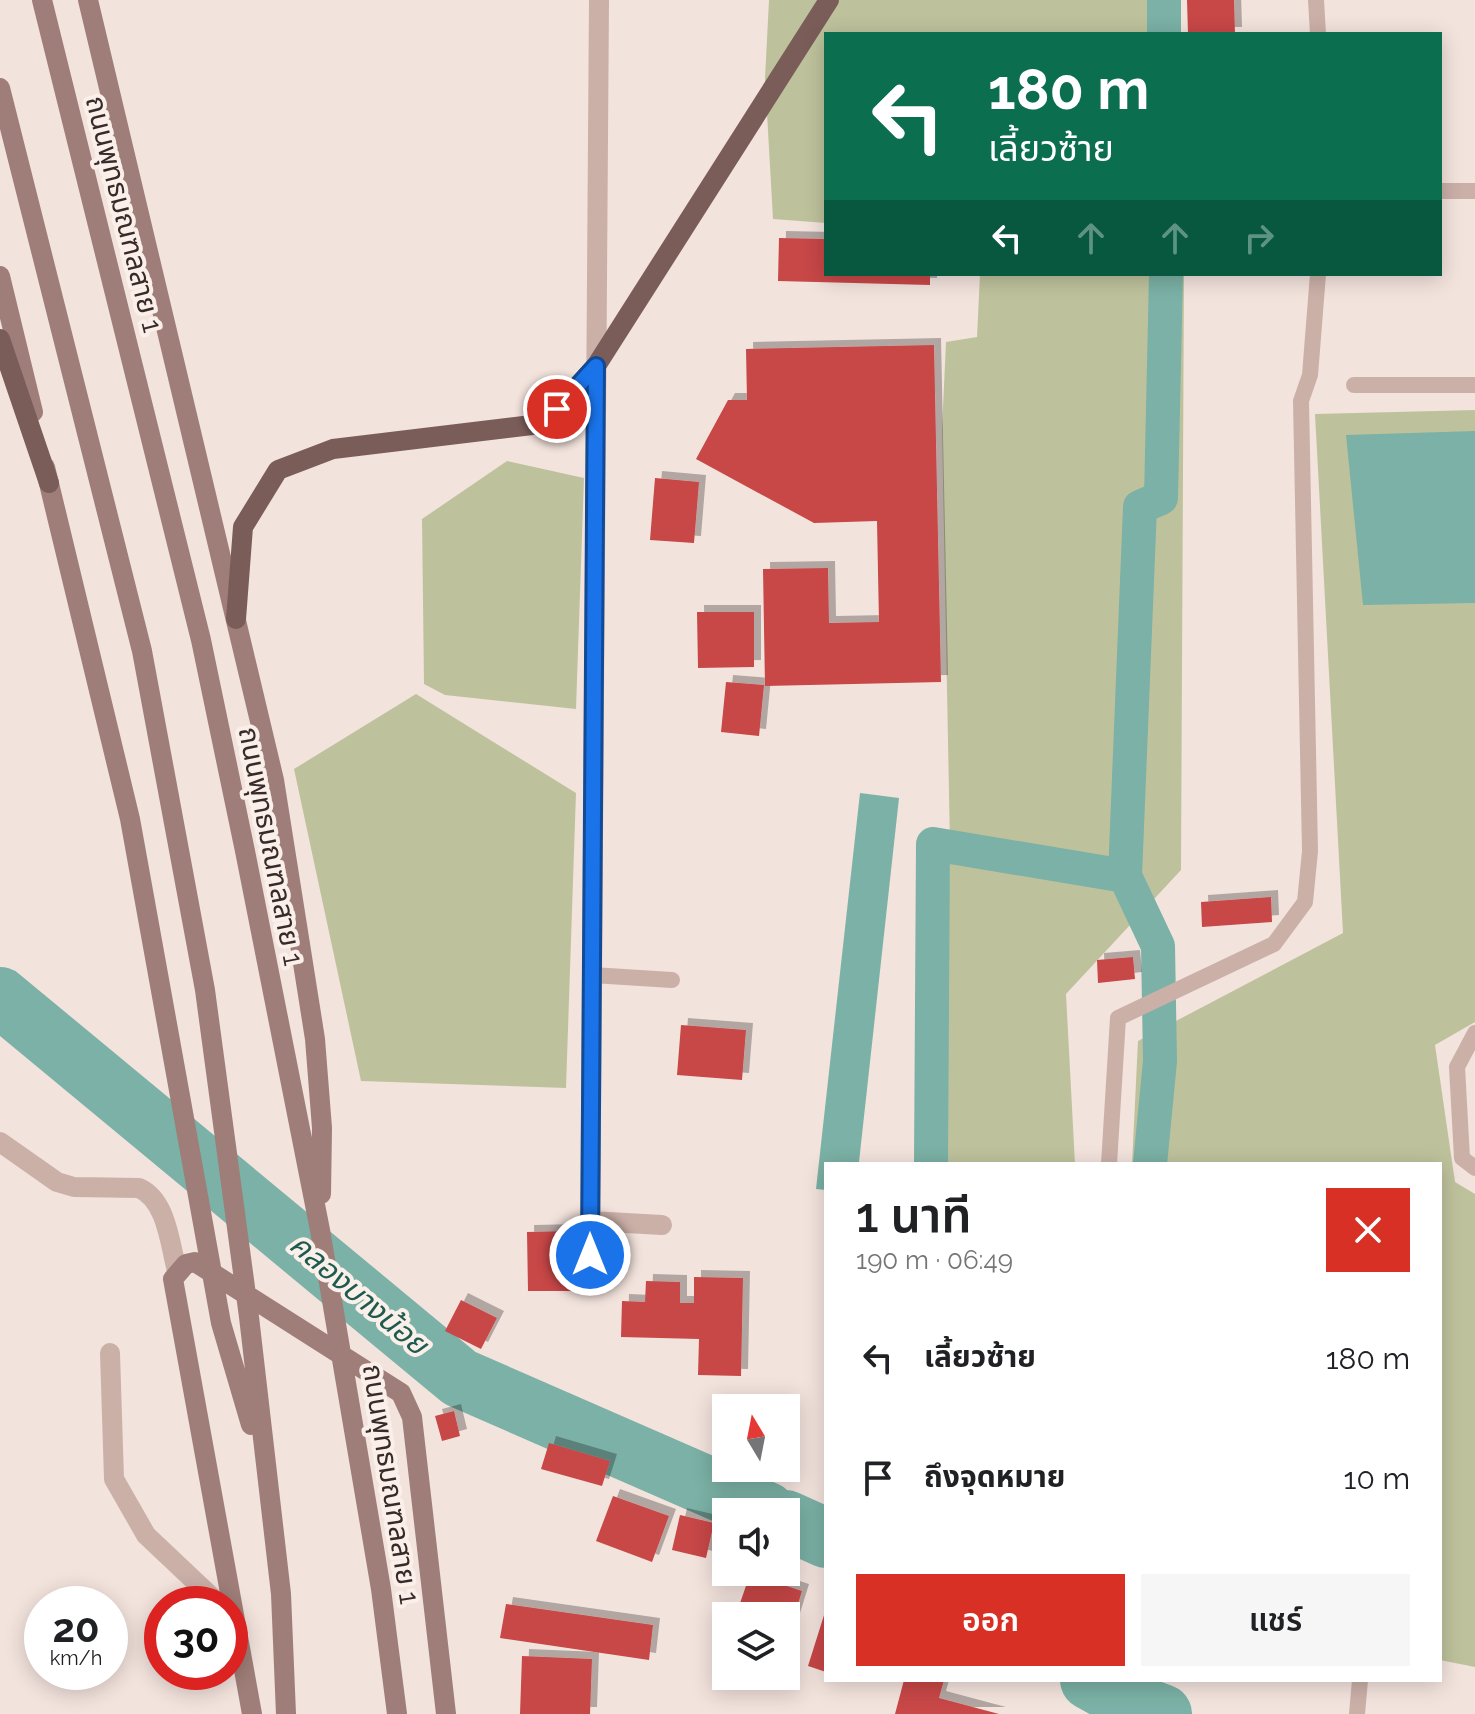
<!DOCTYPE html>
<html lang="th">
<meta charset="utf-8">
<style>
body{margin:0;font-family:Raleway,"Noto Sans Thai",sans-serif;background:#f6f6f6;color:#202124;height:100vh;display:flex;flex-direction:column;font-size:30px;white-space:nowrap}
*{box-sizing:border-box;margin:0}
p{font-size:26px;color:#757577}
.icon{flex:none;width:44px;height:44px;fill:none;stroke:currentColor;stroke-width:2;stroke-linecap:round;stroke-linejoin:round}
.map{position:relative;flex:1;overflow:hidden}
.details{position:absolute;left:824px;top:1162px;width:618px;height:520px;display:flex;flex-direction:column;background:#fff;border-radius:0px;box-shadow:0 4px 20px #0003}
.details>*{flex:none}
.hud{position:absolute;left:824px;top:32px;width:618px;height:244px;border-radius:0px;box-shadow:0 4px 20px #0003;background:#0b6e4f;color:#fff;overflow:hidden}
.needle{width:52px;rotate:350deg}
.buttons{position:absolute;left:712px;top:1394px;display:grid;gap:16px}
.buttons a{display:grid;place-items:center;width:88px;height:88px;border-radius:0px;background:#fff;box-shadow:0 4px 20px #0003;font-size:40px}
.speed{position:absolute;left:24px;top:1586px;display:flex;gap:16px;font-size:40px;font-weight:700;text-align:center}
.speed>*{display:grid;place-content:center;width:104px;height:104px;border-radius:50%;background:#fff;box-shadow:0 4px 20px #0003;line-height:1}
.speed small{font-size:20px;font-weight:400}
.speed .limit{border:12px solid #d22;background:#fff;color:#111}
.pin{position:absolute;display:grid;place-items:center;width:68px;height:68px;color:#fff;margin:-34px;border:4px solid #fff;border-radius:50%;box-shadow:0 2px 8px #0007}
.me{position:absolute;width:88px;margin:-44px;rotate:0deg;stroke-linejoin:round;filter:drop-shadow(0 0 6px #0008)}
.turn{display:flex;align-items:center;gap:28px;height:168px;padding:0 32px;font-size:36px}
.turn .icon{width:104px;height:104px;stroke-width:2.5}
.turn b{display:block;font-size:56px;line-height:68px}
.lanes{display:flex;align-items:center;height:76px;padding:0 32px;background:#0003;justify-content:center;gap:40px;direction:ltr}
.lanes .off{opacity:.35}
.round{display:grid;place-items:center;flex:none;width:84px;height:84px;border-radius:0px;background:#f6f6f6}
.summary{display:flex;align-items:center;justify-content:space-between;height:136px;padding:0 32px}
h1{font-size:48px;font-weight:600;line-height:60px}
.button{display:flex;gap:16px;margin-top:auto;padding:16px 32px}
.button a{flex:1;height:92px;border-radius:0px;background:#d93025;color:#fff;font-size:32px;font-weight:600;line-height:92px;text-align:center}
.button a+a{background:#f6f6f6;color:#202124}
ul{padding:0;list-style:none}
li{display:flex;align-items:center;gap:24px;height:120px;padding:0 32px}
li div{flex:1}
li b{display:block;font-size:30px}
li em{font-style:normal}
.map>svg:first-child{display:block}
</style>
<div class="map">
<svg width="1475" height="1714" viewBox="0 0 1475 1714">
<defs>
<filter id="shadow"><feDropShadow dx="7" dy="-7" stdDeviation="0" flood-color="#0004"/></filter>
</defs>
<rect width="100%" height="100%" fill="#f3e3dd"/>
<path fill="#bec29c" d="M 769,0 L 1181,0 L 1181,34 L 826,34 L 826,223 L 773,219 L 765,78 Z
M 980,274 L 1184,274 L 1181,870 L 1066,994 L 1075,1164 L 941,1164 L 950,846 L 942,429 L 946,342 L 977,337 Z
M 1475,410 L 1475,1022 L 1435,1045 L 1455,1182 L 1475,1194 L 1475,1667 L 1440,1660 L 1440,1164 L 1132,1164 L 1138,1041 L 1343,933 L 1315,414 Z
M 507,461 L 584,478 L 576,709 L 445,695 L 424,684 L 422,519 Z
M 416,694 L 576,793 L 566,1088 L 361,1081 L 294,769 Z"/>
<path fill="#7bb1a6" d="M 1475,431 L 1475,603 L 1363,605 L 1346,435 Z
M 860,793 L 899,798 L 859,1162 L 877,1164 L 826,1164 L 826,1190 L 816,1189 Z"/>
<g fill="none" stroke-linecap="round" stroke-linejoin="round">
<path stroke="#7bb1a6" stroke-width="34" d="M 1164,0 L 1164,34
M 1125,876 L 1158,946 L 1160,1061 L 1150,1164
M 931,1164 L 933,844 L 1125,876 L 1140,507 L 1161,498 L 1166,274
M 1115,1695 L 1116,1680"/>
<path stroke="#7bb1a6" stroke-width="60" d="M 0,997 L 460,1378 L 767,1512
M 786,1520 L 826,1538
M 1090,1680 L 1130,1702 L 1162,1714"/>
</g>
<path fill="#c84746" filter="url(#shadow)" d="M 1187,0 L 1234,0 L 1235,34 L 1188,34 Z
M 779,238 L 826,239 L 826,274 L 930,274 L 930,285 L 778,281 Z
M 934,345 L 941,682 L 765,686 L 763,569 L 828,568 L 829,623 L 879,622 L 877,521 L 814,523 L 696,459 L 728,400 L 747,400 L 746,349 Z
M 655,478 L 699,482 L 694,543 L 650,540 Z
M 697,612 L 754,612 L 754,667 L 698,668 Z
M 726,682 L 764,685 L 759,736 L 721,732 Z
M 1271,897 L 1272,922 L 1202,927 L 1201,902 Z
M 1133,957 L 1135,979 L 1098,983 L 1097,960 Z
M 681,1025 L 746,1030 L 742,1080 L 677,1075 Z
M 571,1231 L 573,1291 L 528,1291 L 527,1232 Z
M 694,1277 L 743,1278 L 741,1376 L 698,1375 L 699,1339 L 621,1337 L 622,1301 L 645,1302 L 646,1281 L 680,1282 L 680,1303 L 694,1303 Z
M 461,1300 L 497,1318 L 481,1349 L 445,1331 Z
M 454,1411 L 460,1436 L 442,1441 L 435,1416 Z
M 549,1443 L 610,1461 L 602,1486 L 541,1469 Z
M 613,1496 L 669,1516 L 652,1562 L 596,1541 Z
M 680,1515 L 714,1523 L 706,1558 L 672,1550 Z
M 750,1574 L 802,1591 L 789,1633 L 786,1616 L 736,1615 Z
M 506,1604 L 653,1625 L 649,1660 L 500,1638 Z
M 825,1612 L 826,1612 L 826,1672 L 808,1666 Z
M 522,1656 L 592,1659 L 590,1714 L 520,1714 Z
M 904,1680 L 944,1680 L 939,1698 L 999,1714 L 895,1714 Z"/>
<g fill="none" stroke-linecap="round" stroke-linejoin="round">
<path stroke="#cbb0a8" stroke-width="16" d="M 1316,0 L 1318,34
M 1440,191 L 1475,191
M 1354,385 L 1475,385
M 592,975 L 672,980
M 1475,1033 L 1457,1067 L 1462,1158 L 1475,1168
M 1109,1164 L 1118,1018 L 1274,944 L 1305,902 L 1310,851 L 1301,401 L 1310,375 L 1318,274
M 1357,1714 L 1360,1680"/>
<path stroke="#cbb0a8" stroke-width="20" d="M 0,1142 L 57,1182 L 74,1187 L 139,1188 C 167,1200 170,1245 177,1271
M 590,1221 L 662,1225
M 590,1255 L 599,0
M 110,1353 L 114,1479 L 146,1535 L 219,1604"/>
<path stroke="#9f7e79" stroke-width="20" d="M 42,0 L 201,640 L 245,851 L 320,1230 L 381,1589 L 397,1714
M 88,0 L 274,780 L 315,1039 L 322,1128 L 321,1194
M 0,88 L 142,651 L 205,990 L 249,1317 L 281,1594 L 286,1714
M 0,276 L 33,412
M 45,467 L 130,819 L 221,1323 L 251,1425
M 252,1714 L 173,1279 L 186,1264 L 195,1262 L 401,1393 L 412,1417 L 446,1714"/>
<path stroke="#7a5d59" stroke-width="20" d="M 0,339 L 49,483
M 236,619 L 243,527 L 278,470 L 333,449 L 532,425 L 557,409 L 596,366 L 829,0"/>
</g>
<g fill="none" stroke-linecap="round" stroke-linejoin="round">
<g stroke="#114b97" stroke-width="20">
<path id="route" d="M 557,409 L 596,366 L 590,1255"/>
</g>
<use href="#route" stroke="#1a73e8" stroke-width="14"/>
</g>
<g text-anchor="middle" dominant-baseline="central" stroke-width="8" stroke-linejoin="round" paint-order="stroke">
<g font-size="28" fill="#382a29" stroke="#faefe9">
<text transform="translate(124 214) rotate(76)">ถนนพุทธมณฑลสาย 1</text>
<text transform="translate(271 846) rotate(79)">ถนนพุทธมณฑลสาย 1</text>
<text transform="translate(391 1484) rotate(81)">ถนนพุทธมณฑลสาย 1</text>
</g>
<g font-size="30" font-style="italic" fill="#1d5b50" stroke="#faefe9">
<text transform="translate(359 1294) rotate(40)">คลองบางน้อย</text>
</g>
</g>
</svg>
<div class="buttons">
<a><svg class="needle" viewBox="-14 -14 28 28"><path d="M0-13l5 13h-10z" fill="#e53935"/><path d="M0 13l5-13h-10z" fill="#757577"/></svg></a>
<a><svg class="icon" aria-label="sound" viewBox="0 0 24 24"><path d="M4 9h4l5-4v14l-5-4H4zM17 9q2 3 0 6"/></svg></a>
<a><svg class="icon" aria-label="layers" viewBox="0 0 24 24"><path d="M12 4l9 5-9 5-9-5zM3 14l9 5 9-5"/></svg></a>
</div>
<div class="speed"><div>20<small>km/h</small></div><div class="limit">30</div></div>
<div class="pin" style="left:557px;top:409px;background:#d93025"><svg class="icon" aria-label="arrive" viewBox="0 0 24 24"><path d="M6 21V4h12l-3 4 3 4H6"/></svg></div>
<svg class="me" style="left:590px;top:1255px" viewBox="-20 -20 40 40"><circle r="17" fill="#1a73e8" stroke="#fff" stroke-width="3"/><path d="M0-11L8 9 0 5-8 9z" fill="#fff"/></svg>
<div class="hud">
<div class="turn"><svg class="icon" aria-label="left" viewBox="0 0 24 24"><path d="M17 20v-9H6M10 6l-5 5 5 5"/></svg><div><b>180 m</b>เลี้ยวซ้าย</div></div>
<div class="lanes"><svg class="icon" aria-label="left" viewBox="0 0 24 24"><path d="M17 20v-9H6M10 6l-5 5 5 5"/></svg><svg class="icon off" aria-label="ahead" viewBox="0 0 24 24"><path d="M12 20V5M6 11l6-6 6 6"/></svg><svg class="icon off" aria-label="ahead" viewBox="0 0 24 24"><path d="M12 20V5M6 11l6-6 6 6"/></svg><svg class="icon off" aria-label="right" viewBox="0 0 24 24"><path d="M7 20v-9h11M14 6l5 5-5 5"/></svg></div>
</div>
<section class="details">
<div class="summary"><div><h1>1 นาที</h1><p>190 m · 06:49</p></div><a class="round" style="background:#d93025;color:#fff"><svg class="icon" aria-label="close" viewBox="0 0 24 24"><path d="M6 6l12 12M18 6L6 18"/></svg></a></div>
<ul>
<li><svg class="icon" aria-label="left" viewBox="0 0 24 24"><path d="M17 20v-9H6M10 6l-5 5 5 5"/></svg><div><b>เลี้ยวซ้าย</b></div><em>180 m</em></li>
<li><svg class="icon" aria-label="arrive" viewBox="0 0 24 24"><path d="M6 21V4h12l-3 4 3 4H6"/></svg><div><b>ถึงจุดหมาย</b></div><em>10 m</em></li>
</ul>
<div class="button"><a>ออก</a><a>แชร์</a></div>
</section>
</div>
